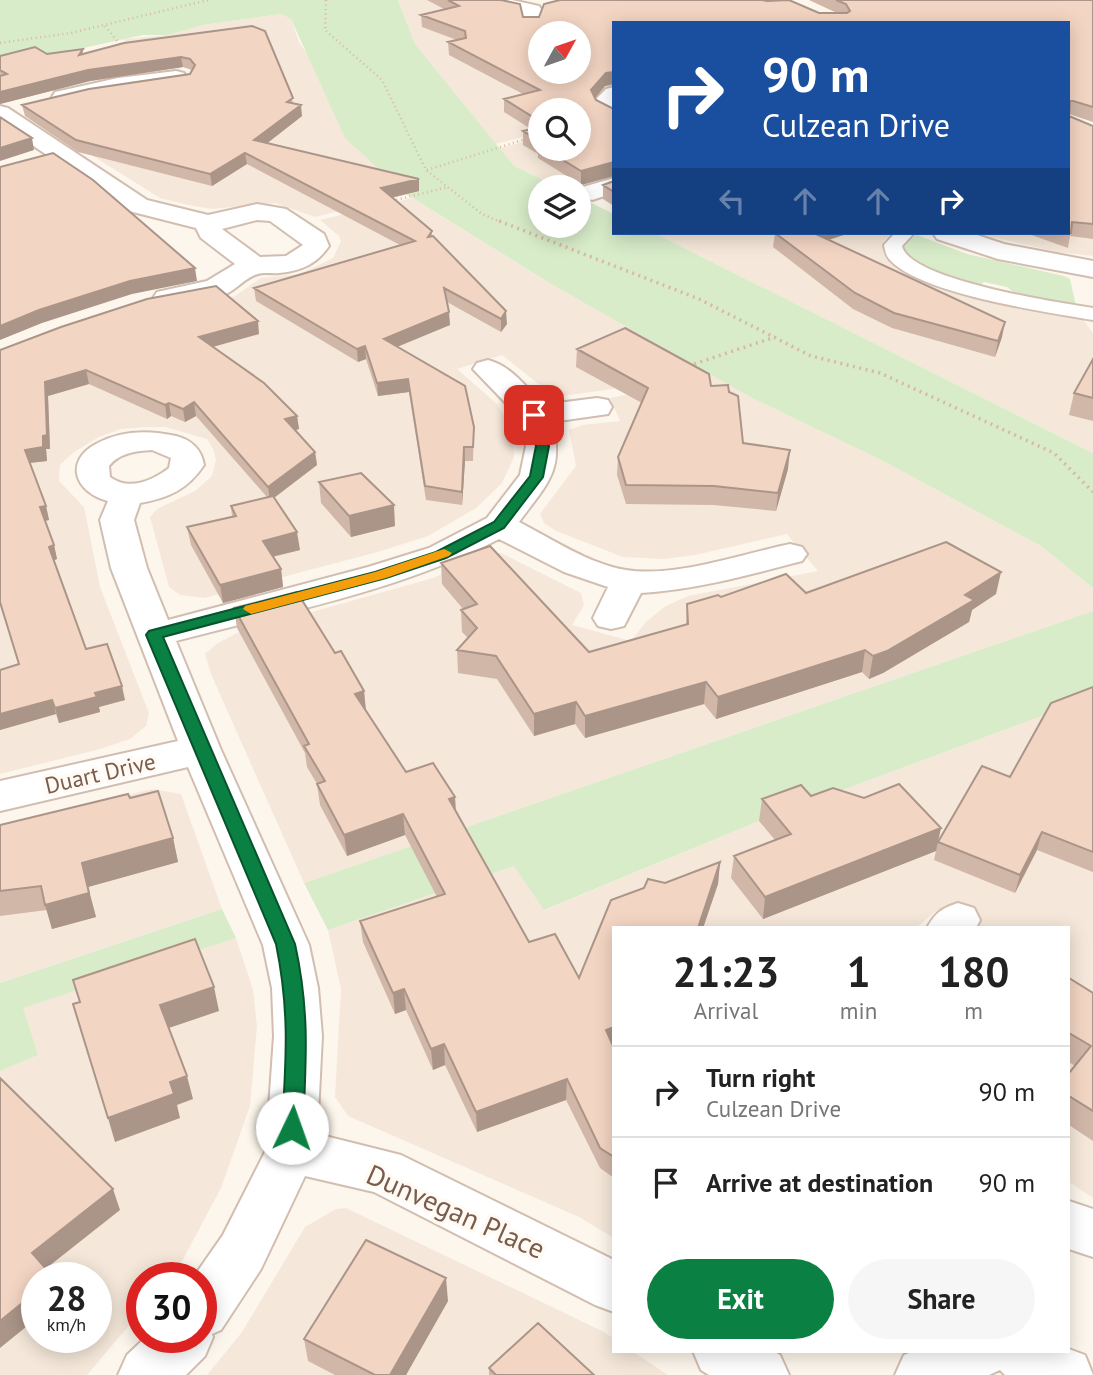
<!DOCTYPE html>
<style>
body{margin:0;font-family:"PT Sans",sans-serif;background:#f6f6f6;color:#222;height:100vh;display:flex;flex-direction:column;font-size:26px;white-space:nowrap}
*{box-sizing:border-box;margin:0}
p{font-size:23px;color:#767676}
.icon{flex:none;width:38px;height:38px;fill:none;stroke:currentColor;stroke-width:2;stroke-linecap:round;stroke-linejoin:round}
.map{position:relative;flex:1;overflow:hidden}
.panel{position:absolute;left:612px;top:926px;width:458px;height:427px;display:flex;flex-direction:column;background:#fff;border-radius:0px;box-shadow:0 4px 18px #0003}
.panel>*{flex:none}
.guide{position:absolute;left:612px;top:21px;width:458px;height:214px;border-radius:0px;box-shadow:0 4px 18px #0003;background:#1a4fa0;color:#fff;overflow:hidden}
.needle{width:46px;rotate:50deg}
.fabs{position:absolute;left:528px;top:21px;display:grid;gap:14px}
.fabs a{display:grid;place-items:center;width:63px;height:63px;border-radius:50%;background:#fff;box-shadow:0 4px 18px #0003;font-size:35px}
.speed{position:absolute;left:21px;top:1262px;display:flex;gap:14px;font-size:35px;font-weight:700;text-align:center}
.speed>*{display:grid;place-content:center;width:91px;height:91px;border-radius:50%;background:#fff;box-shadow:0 4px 18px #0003;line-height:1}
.speed small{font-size:18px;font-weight:400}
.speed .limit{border:10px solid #d22;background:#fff;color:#111}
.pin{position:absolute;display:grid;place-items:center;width:60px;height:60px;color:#fff;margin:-30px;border-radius:14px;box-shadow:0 4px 10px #0006}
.me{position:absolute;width:77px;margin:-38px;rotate:3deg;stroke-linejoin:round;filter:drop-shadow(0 0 5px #0008)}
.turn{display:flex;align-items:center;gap:24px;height:147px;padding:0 35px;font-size:32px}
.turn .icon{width:91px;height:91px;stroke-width:2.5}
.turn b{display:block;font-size:49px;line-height:60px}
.lanes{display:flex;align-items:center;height:66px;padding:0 35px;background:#0003;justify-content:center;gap:35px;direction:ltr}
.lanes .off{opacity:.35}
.eta{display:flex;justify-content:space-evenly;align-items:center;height:119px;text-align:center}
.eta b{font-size:42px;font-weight:800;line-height:49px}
.button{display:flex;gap:14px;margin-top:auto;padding:14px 35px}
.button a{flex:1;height:80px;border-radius:42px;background:#0b8043;color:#fff;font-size:28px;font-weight:800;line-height:80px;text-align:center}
.button a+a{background:#f6f6f6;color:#222}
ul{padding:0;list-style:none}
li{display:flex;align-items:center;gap:21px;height:91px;padding:0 35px;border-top:2px solid #e0e0e0}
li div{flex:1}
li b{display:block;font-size:26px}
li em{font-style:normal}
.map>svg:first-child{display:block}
</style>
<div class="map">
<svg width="1093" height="1375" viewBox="0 0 1093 1375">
<rect width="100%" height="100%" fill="#fdf6ec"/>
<path fill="#f5e8da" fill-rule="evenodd" d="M 398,0 L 491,0 L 522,26 L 605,0 L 614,23 L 614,86 L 590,94 L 579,110 L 541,110 L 541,132 L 496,144 L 415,44 ZM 541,33 L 579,33 L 579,72 L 541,72 Z
M 281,14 L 291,19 L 299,42 L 398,189 L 406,194 L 315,217 L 275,203 L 212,209 L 188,205 L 160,198 L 37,121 L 181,88 L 207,62 L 181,67 L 176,73 L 147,78 L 124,39 L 168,35 L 203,25 Z
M 614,121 L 614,178 L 579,188 L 558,187 L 514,166 L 499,148 L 541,138 L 541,149 L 579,149 Z
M 1093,144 L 1093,256 L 1056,252 L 976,233 L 1069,233 Z
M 412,198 L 551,284 L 688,361 L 613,389 L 563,396 L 551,394 L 502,355 L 457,369 L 497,404 L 512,428 L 514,457 L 502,483 L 476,508 L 428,536 L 381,551 L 204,598 L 180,595 L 169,587 L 150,517 L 157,509 L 195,491 L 212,476 L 216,460 L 214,451 L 207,439 L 165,427 L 146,427 L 121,429 L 99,437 L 74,452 L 60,465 L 59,481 L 84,507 L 100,587 L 149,713 L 146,726 L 130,739 L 100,749 L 0,774 L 0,362 L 235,296 L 261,278 L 298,274 L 319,265 L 333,258 L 341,241 L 339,236 L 320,220 Z
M 654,233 L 894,233 L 884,240 L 883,251 L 887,260 L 903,270 L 1014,306 L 1082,318 L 1093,333 L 1093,453 Z
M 701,368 L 754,399 L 883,461 L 1041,546 L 1093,588 L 1093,611 L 304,883 L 211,674 L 205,654 L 218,643 L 237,633 L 433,578 L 488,553 L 501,553 L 581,593 L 584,605 L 572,625 L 631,641 L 645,623 L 664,607 L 688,596 L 818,571 L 787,534 L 695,555 L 664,559 L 623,557 L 556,531 L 544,523 L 540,514 L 576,466 L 569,430 L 582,425 L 620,421 L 610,398 L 645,391 Z
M 1093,697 L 1093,1198 L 1069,1182 L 1069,928 L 970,927 L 949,908 L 935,912 L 917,927 L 614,928 L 614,1238 L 579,1217 L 348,1116 L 335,1097 L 341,989 L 328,930 L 514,866 L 545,910 L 759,821 Z
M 152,789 L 181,794 L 222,909 L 0,983 L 0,826 Z
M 236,938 L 253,990 L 257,1026 L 250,1106 L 221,1188 L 180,1265 L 169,1277 L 142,1278 L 142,1310 L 87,1375 L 0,1375 L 0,1071 L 38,1055 L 22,1008 ZM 37,1278 L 96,1278 L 96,1337 L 37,1337 Z
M 346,1208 L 604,1332 L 614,1339 L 614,1351 L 632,1351 L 668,1375 L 207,1375 L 242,1332 L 305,1227 L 336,1209 Z"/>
<path fill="#d8ecc9" d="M 0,0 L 398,0 L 415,44 L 514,166 L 558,187 L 541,187 L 541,226 L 579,226 L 579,197 L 614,214 L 614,233 L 654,233 L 1093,453 L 1093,588 L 1041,546 L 883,461 L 754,399 L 551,284 L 406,194 L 345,138 L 291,19 L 281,14 L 203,25 L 168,35 L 143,35 L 0,66 Z
M 917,235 L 967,254 L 1064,276 L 1070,279 L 1076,306 L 1020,297 L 1007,287 L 984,282 L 980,286 L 913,263 L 902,250 L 904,242 Z
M 1093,611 L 1093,697 L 759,821 L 544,910 L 514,866 L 328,930 L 304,883 Z
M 222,909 L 236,938 L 23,1008 L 38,1055 L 0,1071 L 0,983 Z"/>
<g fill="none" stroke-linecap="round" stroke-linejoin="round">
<g stroke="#d1beb0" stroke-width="4">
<path id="service" d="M 895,233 L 914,233 L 902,246 C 909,280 1060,303 1093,308 L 1093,320 C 1046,312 921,294 890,260 C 886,256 885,251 884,245 Z"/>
</g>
<g stroke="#d1beb0" stroke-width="4">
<path id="minor" d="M 488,0 L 512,0 L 539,6 C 544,12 544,21 539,27 L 525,27 L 522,14 L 489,7 L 486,3 Z
M 176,71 L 184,73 L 187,78 L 184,83 L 118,92 L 63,104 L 55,102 L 52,97 L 55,92 L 118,78 Z
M 614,87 L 614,120 L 597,111 L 593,102 L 606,89 Z
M 0,106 L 8,108 L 147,200 L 208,215 L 257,204 L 286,209 L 324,234 L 329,246 C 317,264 301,271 279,273 C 273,274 264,272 258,274 C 246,277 237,289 226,294 C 211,300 172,308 157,304 L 153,298 L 157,292 L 207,281 L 235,264 L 201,238 L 196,228 L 129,211 L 0,123 ZM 257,220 L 270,221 L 303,245 L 286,256 L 260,257 L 222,229 Z
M 614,178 L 614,193 L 592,200 L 583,197 L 579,192 L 583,187 Z
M 933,233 L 971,233 L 1004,244 L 1093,261 L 1093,277 L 998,259 L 937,239 Z
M 488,360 C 511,366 527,387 542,405 L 597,398 L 608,400 L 612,407 L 608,414 L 552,422 C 565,471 546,485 519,522 C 552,539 589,564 626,570 C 676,578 742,554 790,544 L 802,547 L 807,554 L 802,561 C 749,575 695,590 641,593 L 624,626 L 611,629 L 598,626 L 593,618 L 608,587 L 564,572 L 499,539 C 399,591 285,612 176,641 L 221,750 L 309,945 L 318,988 L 322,1036 L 317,1134 L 401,1155 L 614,1260 L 614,1312 L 595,1305 L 374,1192 L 305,1176 L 261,1269 L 221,1330 L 212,1334 L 213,1337 L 205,1356 L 186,1375 L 118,1375 L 127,1355 L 146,1337 L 201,1337 L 201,1278 L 193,1278 L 223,1235 L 266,1150 L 274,1036 L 272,988 L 263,945 L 188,767 L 0,811 L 0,781 L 178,741 L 111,568 L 100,520 L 108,501 C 76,493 63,462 96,444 C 121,430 149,430 176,436 C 191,440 201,448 204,465 C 188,489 169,498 140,503 L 134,520 L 147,568 L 168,620 L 368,567 L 429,548 L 487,518 L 520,475 L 526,446 L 519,417 L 473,369 L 477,363 ZM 152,450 L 171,458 L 169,468 C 152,481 129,491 110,477 L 109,466 C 119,453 136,451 152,450 Z
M 958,903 L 974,908 L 980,920 L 976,928 L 927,928 C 935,913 942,908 958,903 Z
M 1069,1201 L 1093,1209 L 1093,1257 L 1069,1249 Z
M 1069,1349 L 1085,1355 L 1093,1375 L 1005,1375 L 1000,1370 L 989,1375 L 895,1375 L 904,1355 L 914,1351 Z
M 693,1351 L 773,1351 L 780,1355 L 789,1375 L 709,1375 L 701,1370 Z"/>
</g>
<path stroke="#d9b8a5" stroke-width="2.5" stroke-dasharray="1 3.5" stroke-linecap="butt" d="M 326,0 L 325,30 L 382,80 L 426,170 L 482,214 L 503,223
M 105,26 L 123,48
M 0,43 L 71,33 L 208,0
M 427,170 L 529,138
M 392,201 L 448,187"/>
<path stroke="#d9b8a5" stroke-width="3.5" stroke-dasharray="2 4.5" stroke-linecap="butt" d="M 499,221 L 699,299 L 811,356 L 880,373 L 1054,453 L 1093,492
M 688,366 L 775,337"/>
<use href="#service" fill="#fff" fill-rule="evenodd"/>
<use href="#minor" fill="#fff" fill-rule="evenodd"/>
</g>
<path fill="#d1b7a8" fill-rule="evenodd" d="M 427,0 L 501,0 L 523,17 L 539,17 L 837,13 L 809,0 L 1093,0 L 1093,122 L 1069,114 L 614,23 L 614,85 L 605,86 L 595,98 L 596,100 L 614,109 L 614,176 L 581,185 L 538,158 L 538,154 L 523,145 L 523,131 L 531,129 L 504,112 L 504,99 L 523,94 L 449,55 L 448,42 L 457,40 L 422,27 L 421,15 L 444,9 ZM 541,110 L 579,149 L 541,149 Z
M 252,26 L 294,104 L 302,116 L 267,143 L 419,179 L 419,191 L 392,198 L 432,231 L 432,236 L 507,324 L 501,332 L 447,302 L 450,325 L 397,346 L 474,427 L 473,461 L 465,461 L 462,505 L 426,500 L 409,392 L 378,396 L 366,359 L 358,362 L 256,301 L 254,288 L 400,245 L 247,164 L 212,186 L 78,152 L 25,116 L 22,105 L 190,74 L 192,70 L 183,67 L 90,81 L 0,104 L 0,56 L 47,54 L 83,49 L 83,54 Z
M 1093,126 L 1093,239 L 1070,236 L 1068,248 L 1026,233 L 1069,233 Z
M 614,181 L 614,206 L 603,199 L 603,185 Z
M 775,233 L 829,240 L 1002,337 L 995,357 L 892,328 L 853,309 L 773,247 Z
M 259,334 L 213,347 L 297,416 L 299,429 L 295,430 L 315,452 L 317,465 L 274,497 L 300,550 L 273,557 L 281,569 L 283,587 L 223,603 L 191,545 L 187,527 L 232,516 L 231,506 L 267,497 L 196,416 L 185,422 L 171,416 L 167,419 L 89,384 L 48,396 L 50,449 L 46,449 L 47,461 L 30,463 L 46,506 L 49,520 L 45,521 L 54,545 L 57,559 L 54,560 L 86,649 L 125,700 L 99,707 L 100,712 L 59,723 L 56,714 L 0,730 L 0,670 L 19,665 L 0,350 Z
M 577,349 L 711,386 L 743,443 L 788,469 L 776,511 L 713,505 L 626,504 L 617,475 L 618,457 L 642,403 L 576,367 Z
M 1093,359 L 1093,421 L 1069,415 L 1074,393 Z
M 319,482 L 395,526 L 351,537 L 321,503 Z
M 441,563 L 589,652 L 686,625 L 687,604 L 721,597 L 806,593 L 996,594 L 972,610 L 969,622 L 883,673 L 869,679 L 862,672 L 716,719 L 704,704 L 585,738 L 575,724 L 534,736 L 497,679 L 458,673 L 457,650 L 468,638 L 462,632 L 461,610 L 463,609 L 442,584 Z
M 297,592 L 335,653 L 341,651 L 364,691 L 366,712 L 406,772 L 433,763 L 455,797 L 456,812 L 529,942 L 555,934 L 579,978 L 611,900 L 644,888 L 648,879 L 665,883 L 720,862 L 718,884 L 703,928 L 614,928 L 614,1178 L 600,1168 L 566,1100 L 477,1132 L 445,1065 L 433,1070 L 406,1010 L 395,1014 L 363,942 L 360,921 L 437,897 L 405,835 L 347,856 L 320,805 L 317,784 L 307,767 L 305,753 L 237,628 L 234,608 Z
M 1093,687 L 1093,872 L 1037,850 L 1015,893 L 934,860 L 936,851 L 763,919 L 731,878 L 734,856 L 775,840 L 759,821 L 762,799 L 811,796 L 939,840 L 1010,777 Z
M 130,798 L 173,838 L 178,862 L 88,887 L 96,917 L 52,929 L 47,910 L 0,916 L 0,825 Z
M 1069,978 L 1093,993 L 1093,1141 L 1069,1125 L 1069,1073 L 1075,1066 L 1069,1062 Z
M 448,1301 L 406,1375 L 335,1375 L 308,1361 L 304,1339 Z
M 489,1368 L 594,1375 L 489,1375 Z"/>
<path fill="#aa9588" d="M 181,57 L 183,67 L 90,81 L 0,104 L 0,92 L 88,70 Z
M 614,71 L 613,84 L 605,86 L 591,103 L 591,90 L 606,73 Z
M 301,105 L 302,116 L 256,152 L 254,140 Z
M 32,138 L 34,150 L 0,161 L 0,148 Z
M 245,153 L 247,164 L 212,186 L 210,174 Z
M 614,162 L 614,176 L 581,185 L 581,171 Z
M 419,179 L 419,191 L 381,200 L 381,188 Z
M 812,233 L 850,233 L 810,246 Z
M 195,268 L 197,281 L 132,294 L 42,323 L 0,340 L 0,326 L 39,310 L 130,281 Z
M 506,311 L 507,324 L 501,332 L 501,319 Z
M 449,312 L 450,325 L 385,352 L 384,339 Z
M 258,321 L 259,334 L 201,350 L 199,337 Z
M 1005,322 L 1002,337 L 995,357 L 998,341 Z
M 365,346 L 366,359 L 358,362 L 357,349 Z
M 86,370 L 89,384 L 48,396 L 50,449 L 46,449 L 47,461 L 28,463 L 25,450 L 43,436 L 45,382 Z
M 408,379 L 409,392 L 378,396 L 377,383 Z
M 194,402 L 196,416 L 185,422 L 183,409 Z
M 169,403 L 171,416 L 167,419 L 165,405 Z
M 297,416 L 299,429 L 287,433 L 285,419 Z
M 464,447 L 465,461 L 462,505 L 462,492 Z
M 790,450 L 788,469 L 776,511 L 778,493 Z
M 315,452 L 317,465 L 270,501 L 268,487 Z
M 394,505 L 395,526 L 351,537 L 349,516 Z
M 46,506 L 49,520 L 44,521 L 40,507 Z
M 297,532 L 300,550 L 266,558 L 263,541 Z
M 54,545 L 57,559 L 52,561 L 49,547 Z
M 281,569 L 283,587 L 223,603 L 220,585 Z
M 1001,572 L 996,594 L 972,610 L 969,622 L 883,673 L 869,679 L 873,656 Z
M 865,650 L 862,672 L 716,719 L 718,697 Z
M 706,682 L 704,704 L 585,738 L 585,716 Z
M 122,686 L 125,700 L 99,707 L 100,712 L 59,723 L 55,708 L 95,693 Z
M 364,691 L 366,712 L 355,694 Z
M 52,700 L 56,714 L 0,730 L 0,714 Z
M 576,702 L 575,724 L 534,736 L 534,714 Z
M 455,797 L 456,818 L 449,799 Z
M 403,814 L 405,835 L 347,856 L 344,835 Z
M 941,828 L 936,851 L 763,919 L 765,897 Z
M 1042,832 L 1037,850 L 1015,893 L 1020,875 Z
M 173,838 L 178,862 L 88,887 L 96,917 L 52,929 L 45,905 L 82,863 Z
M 720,862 L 718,884 L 703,928 L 698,928 Z
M 214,987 L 219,1011 L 166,1029 L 160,1005 Z
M 404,989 L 406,1010 L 395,1014 L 393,993 Z
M 614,1027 L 614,1047 L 606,1030 Z
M 444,1044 L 445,1065 L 433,1070 L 431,1049 Z
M 187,1076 L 193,1099 L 177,1105 L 180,1118 L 115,1142 L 108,1118 L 170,1082 Z
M 567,1079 L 566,1100 L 477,1132 L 476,1112 Z
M 113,1189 L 120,1210 L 39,1274 L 32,1253 Z
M 446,1278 L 448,1301 L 406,1375 L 390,1375 Z
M 37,1291 L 37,1318 L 0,1348 L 0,1321 Z"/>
<path fill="#f3d5c3" stroke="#aa9588" stroke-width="2" fill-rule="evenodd" d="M 448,0 L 501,0 L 520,4 L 523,17 L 539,17 L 544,4 L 560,0 L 762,0 L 767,1 L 789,0 L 819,13 L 847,13 L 850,11 L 846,4 L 836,0 L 1093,0 L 1093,107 L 1070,100 L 1069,116 L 1069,23 L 614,23 L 614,72 L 606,73 L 591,90 L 596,100 L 614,109 L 614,162 L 581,171 L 545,149 L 579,149 L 579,110 L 541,110 L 541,122 L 504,99 L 540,90 L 448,42 L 466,38 L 465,31 L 421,15 L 459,6 ZM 541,33 L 579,33 L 579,72 L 541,72 Z
M 252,26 L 265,31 L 293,98 L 287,102 L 301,105 L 254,140 L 419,179 L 381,188 L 432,231 L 428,237 L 433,236 L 506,311 L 501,319 L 444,288 L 449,312 L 384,339 L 465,386 L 474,427 L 473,447 L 464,447 L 462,492 L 425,486 L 408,379 L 377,383 L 365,346 L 357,349 L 254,288 L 415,241 L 245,153 L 210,174 L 76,140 L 22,105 L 89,89 L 190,74 L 195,65 L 190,59 L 181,57 L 88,70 L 0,92 L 0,76 L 7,74 L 0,70 L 0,56 L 35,47 L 47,54 L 83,49 L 79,55 L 124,43 Z
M 1069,116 L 1093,126 L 1093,224 L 1072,222 L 1071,233 L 1069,233 Z
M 0,117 L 32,138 L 0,148 Z
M 541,127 L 541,142 L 523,131 Z
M 53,153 L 93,180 L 195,268 L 130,281 L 39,310 L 0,326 L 0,167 Z
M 614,181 L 614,192 L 603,185 Z
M 775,233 L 814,233 L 1005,322 L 998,341 L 894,313 L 855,293 Z
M 216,286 L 258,321 L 199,337 L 264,383 L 297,416 L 285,419 L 315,452 L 268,487 L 194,402 L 183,409 L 169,403 L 165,405 L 86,370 L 45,382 L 47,435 L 43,436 L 43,447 L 25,450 L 46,506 L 40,507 L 54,545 L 49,547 L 86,649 L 107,644 L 122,686 L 95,693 L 97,697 L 55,708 L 52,700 L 0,714 L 0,670 L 19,664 L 0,602 L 0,350 L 61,327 L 147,299 Z
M 625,328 L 709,374 L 711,386 L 728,385 L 729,392 L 738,396 L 743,443 L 790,450 L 778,493 L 714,486 L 626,485 L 618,457 L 648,388 L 577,349 Z
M 1093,359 L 1093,398 L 1074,393 Z
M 361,473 L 394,505 L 349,516 L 319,482 Z
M 273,496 L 297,532 L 263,541 L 281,569 L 220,585 L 187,527 L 236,516 L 231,506 Z
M 946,542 L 1001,572 L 965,595 L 974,600 L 887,651 L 873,656 L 865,650 L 718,697 L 706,682 L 585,716 L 576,702 L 534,714 L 496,656 L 457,650 L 477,628 L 461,610 L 477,604 L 441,563 L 490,546 L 589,652 L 688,624 L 687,604 L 718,595 L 721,597 L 786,574 L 806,593 Z
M 297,592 L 335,653 L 341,651 L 364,691 L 355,694 L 406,772 L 433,763 L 455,797 L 449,799 L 529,942 L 555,934 L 579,978 L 611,900 L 644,888 L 648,879 L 665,883 L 720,862 L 698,928 L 614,928 L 614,1027 L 606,1030 L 614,1048 L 614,1157 L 600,1148 L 567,1079 L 476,1112 L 444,1044 L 431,1049 L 404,989 L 393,993 L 360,921 L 445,894 L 403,814 L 344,835 L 317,784 L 325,781 L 304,746 L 309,744 L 234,608 Z
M 1093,687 L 1093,852 L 1042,832 L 1020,875 L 938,842 L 982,766 L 1010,777 L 1051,703 Z
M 899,784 L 941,828 L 765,897 L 734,856 L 791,834 L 762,799 L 801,785 L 811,796 L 833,788 L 864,798 Z
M 158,791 L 173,838 L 82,863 L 89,893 L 45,905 L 41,886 L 0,891 L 0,825 L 128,794 L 130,798 Z
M 195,939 L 214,987 L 160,1005 L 187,1076 L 170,1082 L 174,1094 L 108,1118 L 73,1004 L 80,1002 L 73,980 Z
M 1069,978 L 1093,993 L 1093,1111 L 1069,1096 L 1069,1073 L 1091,1046 L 1069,1033 Z
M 0,1078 L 113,1189 L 32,1253 L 54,1278 L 37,1278 L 37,1291 L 0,1321 Z
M 366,1240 L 446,1278 L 390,1375 L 375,1375 L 304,1339 Z
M 538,1323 L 594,1375 L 496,1375 L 489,1368 Z"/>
<path fill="#0b8043" stroke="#07532c" stroke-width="2" d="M 534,411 L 540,415 L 549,446 L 543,477 L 504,528 L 446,558 L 386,578 L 163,637 L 295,944 C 310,1012 306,1060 303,1128 L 300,1135 L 292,1137 L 285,1135 L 282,1128 C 286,1060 290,1012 276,944 L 146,635 L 149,631 L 375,572 L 436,552 L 494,522 L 530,476 L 536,446 L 527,415 Z"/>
<path fill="#f59e0b" d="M 444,549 L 452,553 L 449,556 L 386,578 L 251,614 L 243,609 L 245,606 L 375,572 Z"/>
<g text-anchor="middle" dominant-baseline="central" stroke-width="7" stroke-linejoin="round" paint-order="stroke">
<g font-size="23" fill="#7a5c4d" stroke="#fffaf3">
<text transform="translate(100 773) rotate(-13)">Duart Drive</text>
</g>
<g font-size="28" fill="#7a5c4d" stroke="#fffaf3">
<text transform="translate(456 1211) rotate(24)">Dunvegan Place</text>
</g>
</g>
</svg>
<div class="fabs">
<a><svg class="needle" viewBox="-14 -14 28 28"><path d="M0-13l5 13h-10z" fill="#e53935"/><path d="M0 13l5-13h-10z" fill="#767676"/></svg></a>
<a><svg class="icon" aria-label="search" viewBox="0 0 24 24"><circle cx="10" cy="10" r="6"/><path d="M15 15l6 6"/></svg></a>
<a><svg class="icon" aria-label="layers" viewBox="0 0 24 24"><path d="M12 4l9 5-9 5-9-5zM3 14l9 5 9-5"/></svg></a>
</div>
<div class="speed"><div>28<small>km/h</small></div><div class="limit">30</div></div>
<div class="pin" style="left:534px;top:415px;background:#d93025"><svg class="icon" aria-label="arrive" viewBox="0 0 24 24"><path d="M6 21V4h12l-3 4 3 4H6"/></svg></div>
<svg class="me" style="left:292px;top:1128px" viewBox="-20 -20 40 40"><circle r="19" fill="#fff"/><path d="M0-13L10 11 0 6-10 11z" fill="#0b8043"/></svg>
<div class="guide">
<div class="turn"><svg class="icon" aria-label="right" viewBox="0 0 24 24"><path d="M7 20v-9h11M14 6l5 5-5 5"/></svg><div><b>90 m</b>Culzean Drive</div></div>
<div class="lanes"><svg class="icon off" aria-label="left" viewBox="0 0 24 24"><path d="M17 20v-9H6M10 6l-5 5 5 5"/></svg><svg class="icon off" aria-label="ahead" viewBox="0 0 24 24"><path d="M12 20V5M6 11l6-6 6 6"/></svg><svg class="icon off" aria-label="ahead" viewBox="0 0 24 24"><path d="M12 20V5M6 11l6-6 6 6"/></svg><svg class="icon" aria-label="right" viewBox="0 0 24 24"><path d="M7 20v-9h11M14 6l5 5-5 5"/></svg></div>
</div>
<section class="panel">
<div class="eta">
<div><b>21:23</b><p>Arrival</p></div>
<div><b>1</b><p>min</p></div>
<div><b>180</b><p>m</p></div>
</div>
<ul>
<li><svg class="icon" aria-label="right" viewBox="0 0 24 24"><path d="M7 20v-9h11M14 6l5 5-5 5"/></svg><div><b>Turn right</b><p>Culzean Drive</p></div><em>90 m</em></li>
<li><svg class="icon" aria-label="arrive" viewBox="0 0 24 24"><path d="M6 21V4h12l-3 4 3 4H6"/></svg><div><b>Arrive at destination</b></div><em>90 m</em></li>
</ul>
<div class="button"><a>Exit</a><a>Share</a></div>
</section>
</div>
